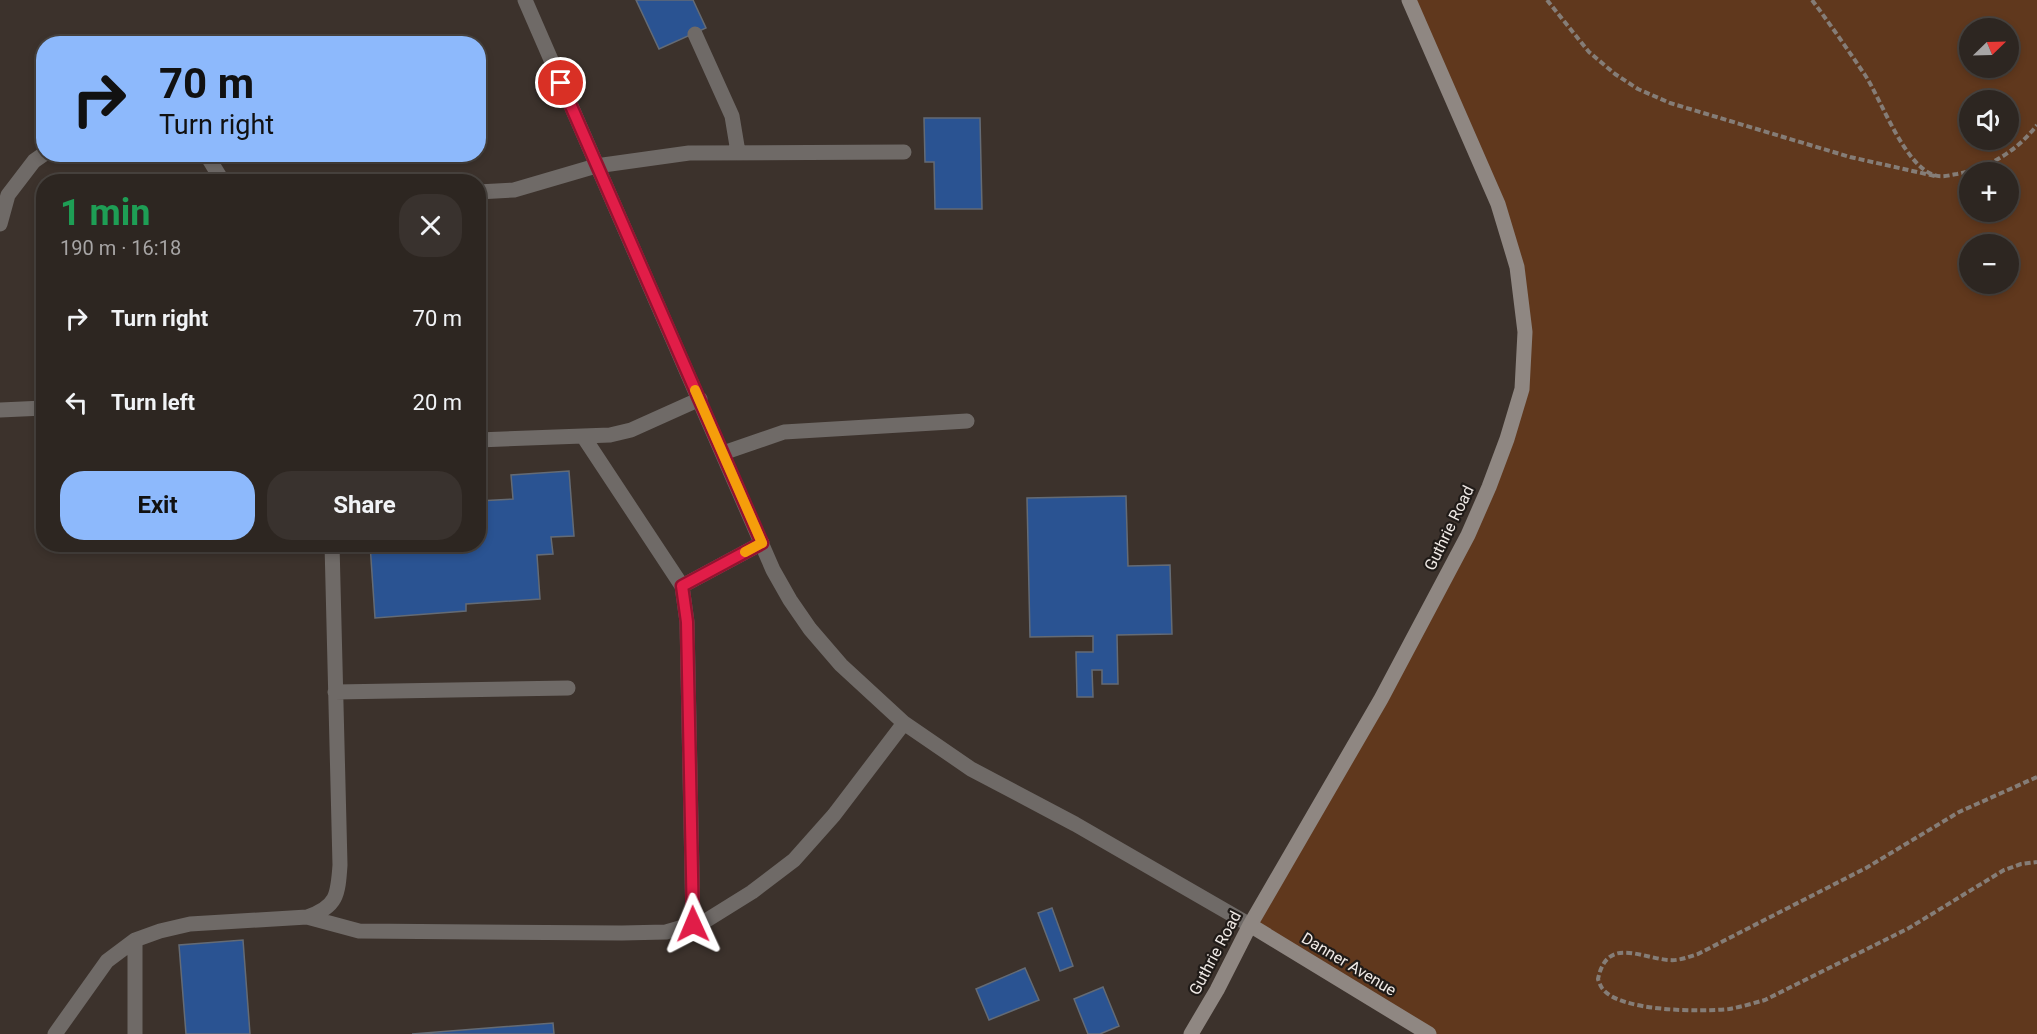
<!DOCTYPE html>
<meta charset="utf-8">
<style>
body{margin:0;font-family:Roboto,sans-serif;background:#39322e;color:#f1f3f6;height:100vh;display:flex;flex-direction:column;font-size:22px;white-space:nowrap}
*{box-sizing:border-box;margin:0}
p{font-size:20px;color:#a7a5a5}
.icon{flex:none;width:33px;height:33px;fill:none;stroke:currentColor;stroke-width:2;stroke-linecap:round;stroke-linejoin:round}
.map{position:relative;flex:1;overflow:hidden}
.side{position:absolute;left:36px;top:174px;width:450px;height:378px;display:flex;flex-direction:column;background:#2d2621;border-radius:24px;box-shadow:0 3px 9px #0003,0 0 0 2px #48433f}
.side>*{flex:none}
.hud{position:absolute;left:36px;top:36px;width:450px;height:126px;border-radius:24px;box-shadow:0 3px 9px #0003,0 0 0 2px #48433f;background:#8db9fc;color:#111;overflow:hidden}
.needle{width:39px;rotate:67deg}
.fabs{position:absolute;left:1959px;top:18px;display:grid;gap:12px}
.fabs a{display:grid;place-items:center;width:60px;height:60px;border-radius:50%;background:#2d2621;box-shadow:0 3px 9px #0003,0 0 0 2px #48433f;font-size:30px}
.pin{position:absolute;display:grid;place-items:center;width:51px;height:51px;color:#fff;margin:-26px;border:3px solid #fff;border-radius:50%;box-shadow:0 2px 6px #0007}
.me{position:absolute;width:66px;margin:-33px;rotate:359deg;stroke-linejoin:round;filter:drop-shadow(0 0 4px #0008)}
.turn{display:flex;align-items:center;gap:21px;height:126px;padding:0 24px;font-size:27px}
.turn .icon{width:78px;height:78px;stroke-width:2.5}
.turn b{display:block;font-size:42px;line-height:51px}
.round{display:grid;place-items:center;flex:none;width:63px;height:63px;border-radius:24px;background:#39322e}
.overview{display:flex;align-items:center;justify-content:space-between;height:102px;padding:0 24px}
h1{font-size:36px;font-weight:700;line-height:45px;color:#1e9e55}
.button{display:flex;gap:12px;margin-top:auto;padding:12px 24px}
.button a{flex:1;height:69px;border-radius:24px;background:#8db9fc;color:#111;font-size:24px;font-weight:700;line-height:69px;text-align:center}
.button a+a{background:#39322e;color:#f1f3f6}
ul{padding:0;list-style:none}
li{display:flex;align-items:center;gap:18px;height:84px;padding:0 24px}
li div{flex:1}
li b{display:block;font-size:22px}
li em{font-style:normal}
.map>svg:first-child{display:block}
</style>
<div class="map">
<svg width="2037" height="1034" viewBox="0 0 2037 1034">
<rect width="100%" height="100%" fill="#3c322c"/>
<path fill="#60381d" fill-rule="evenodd" d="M 1409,0 L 2037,0 L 2037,1034 L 1429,1034 L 1250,925 L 1468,535 L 1522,389 L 1517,267 ZM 1970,28 L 2008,28 L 2008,68 L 1970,68 ZM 1970,100 L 2008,100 L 2008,140 L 1970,140 ZM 1970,172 L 2008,172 L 2008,212 L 1970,212 ZM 1970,244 L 2008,244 L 2008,284 L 1970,284 Z"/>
<path fill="#2a5392" stroke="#646b75" stroke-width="1.5" d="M 636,0 L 693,0 L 706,28 L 659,49 Z
M 924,118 L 980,118 L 982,209 L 935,209 L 934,162 L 925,162 Z
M 569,471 L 574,536 L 551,537 L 553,554 L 537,555 L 540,599 L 466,604 L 466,611 L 375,618 L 370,544 L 478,544 L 478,501 L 513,499 L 511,475 Z
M 1126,496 L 1128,566 L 1170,565 L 1172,634 L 1117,635 L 1118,684 L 1102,684 L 1102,670 L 1092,670 L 1093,697 L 1077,697 L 1076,652 L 1093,652 L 1093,636 L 1030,637 L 1027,498 Z
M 1052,908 L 1073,966 L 1060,971 L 1038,913 Z
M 243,940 L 250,1034 L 186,1034 L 179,945 Z
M 1025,968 L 1039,1000 L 989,1020 L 976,989 Z
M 1103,987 L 1119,1026 L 1100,1034 L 1088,1034 L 1074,999 Z
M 553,1023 L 554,1034 L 412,1034 Z"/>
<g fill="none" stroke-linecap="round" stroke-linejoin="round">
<path stroke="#857d77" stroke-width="4" stroke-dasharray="6 3" stroke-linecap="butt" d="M 1547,0 L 1589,52 L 1615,74 L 1638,89 L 1670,103 L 1850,157 L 1935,176
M 1812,0 C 1830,24 1848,50 1865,75 C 1882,101 1904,165 1934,175 C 1941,178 1950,175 1957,174 C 1989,168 2017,151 2037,125
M 2037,777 L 1959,812 L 1866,868 L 1698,954 C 1688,957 1679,961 1669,960 C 1640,958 1607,936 1598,979 C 1599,982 1600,985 1602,988 C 1618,1012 1702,1012 1729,1009 C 1741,1007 1754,1003 1765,1000 L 1909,928 L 2004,870 L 2021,864 L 2037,862"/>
<path stroke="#6f6a67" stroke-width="15" d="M 525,0 L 773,570 L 790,600 L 810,629 L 841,665 L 904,723 L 971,769 L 1075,824 L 1250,925
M 695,34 L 732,116 L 738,152
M 206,154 L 223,182
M 478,192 L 514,190 L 596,166 L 689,153 L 904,152
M 0,224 L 8,195 L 34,161 L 44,154
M 0,410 L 44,408
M 583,436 L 682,586 L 687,622 L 693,924
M 478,440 L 610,435 L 631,430 L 700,399
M 723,453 L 784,432 L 967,421
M 682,586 L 762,543
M 335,692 L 568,688
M 307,917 L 359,931 L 622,933 L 666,932 L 707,920 L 752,892 L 794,860 L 834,815 L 904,723
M 55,1034 L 107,961 L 135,940 L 160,931 L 190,924 L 307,917 C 337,907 338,895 340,865 L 332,544
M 135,1034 L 135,940"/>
<path stroke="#8f8782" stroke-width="15" d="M 1250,925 L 1429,1034
M 1191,1034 L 1217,990 L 1250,925 L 1381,699 L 1468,535 L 1489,487 L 1507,439 L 1522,389 L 1525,332 L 1517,267 L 1498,204 L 1409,0"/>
</g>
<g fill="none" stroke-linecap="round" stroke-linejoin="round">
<g stroke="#92132f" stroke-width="15">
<path id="route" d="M 561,83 L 762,543 L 682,586 L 687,622 L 693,924"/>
</g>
<use href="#route" stroke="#e11d48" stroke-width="10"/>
<path stroke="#f59e0b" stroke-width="10" d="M 695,390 L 762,543 L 745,552"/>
</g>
<g text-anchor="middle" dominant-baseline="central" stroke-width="4.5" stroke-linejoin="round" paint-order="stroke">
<g font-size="16" fill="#f0eae6" stroke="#201b18">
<text transform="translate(1449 528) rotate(-64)">Guthrie Road</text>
<text transform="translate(1215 953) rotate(-62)">Guthrie Road</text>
<text transform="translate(1349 964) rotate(31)">Danner Avenue</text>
</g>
</g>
</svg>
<div class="fabs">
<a><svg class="needle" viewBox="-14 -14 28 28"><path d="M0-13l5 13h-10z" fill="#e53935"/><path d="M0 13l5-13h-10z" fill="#a7a5a5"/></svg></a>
<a><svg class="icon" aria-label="sound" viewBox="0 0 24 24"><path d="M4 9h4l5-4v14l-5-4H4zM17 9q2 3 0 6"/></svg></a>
<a>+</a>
<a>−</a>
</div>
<div class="pin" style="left:561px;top:83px;background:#d93025"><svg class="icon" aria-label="arrive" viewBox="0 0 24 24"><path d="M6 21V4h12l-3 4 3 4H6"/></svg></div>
<svg class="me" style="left:693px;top:924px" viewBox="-20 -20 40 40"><path d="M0-17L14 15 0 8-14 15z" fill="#e11d48" stroke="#fff" stroke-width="4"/></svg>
<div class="hud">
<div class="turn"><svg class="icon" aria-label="right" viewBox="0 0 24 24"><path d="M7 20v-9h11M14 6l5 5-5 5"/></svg><div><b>70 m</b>Turn right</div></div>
</div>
<section class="side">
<div class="overview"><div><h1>1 min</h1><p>190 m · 16:18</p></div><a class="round"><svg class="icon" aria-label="close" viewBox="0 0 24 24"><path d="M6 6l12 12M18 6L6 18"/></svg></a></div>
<ul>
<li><svg class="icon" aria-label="right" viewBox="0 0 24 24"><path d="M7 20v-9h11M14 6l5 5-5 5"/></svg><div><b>Turn right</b></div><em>70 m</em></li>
<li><svg class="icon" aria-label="left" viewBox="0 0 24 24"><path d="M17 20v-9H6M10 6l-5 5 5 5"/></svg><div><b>Turn left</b></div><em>20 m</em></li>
</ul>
<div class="button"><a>Exit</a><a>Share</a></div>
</section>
</div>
